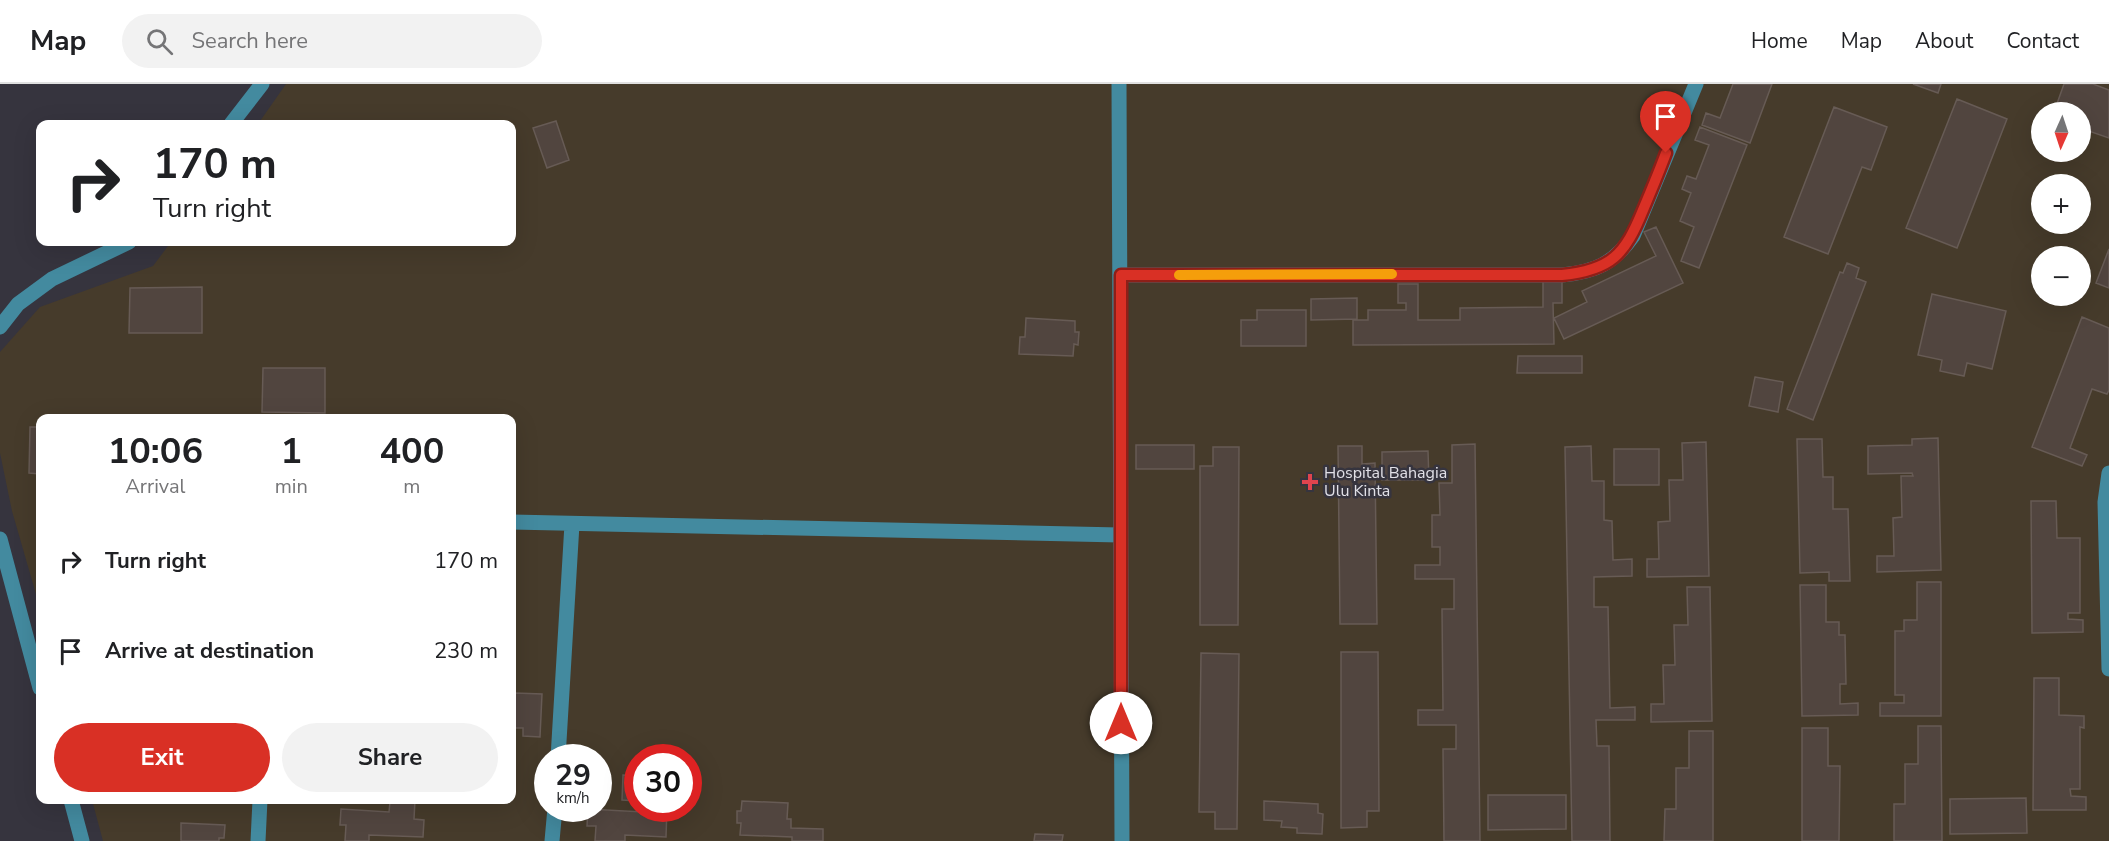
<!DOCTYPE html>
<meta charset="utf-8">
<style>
body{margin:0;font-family:"Nunito Sans",sans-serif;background:#f2f2f2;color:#202124;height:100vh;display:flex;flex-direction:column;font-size:22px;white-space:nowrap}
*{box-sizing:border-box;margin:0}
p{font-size:20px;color:#757577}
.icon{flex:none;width:33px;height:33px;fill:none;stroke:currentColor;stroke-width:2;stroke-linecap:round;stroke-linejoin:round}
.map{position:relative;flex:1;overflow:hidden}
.drawer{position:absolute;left:36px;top:330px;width:480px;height:390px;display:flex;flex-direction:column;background:#fff;border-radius:12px;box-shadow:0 6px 24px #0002}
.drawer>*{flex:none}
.guide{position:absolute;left:36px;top:36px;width:480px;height:126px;border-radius:12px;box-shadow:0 6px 24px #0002;background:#fff;color:#202124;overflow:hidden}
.needle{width:39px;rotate:183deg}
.tools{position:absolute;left:2031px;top:18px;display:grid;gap:12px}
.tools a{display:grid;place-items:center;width:60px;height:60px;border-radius:50%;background:#fff;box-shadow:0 6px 24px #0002;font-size:30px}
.speed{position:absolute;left:534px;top:660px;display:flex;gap:12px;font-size:30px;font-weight:700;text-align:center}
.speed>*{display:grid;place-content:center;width:78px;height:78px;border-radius:50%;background:#fff;box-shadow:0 6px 24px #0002;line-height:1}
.speed small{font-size:15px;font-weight:400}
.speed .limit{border:9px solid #d22;background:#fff;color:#111}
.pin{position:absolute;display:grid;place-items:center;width:51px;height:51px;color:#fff;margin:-62px -26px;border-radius:50% 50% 50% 0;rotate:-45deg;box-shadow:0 0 6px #0007}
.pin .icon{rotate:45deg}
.me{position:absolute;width:66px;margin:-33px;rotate:0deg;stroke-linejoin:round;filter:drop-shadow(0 0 4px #0008)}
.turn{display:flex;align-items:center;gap:21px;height:126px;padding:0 18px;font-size:27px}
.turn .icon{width:78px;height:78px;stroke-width:2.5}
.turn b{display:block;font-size:42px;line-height:51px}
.eta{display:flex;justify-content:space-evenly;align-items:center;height:102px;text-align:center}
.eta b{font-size:36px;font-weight:700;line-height:42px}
.action{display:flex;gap:12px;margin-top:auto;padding:12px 18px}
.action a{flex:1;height:69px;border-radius:36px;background:#d93025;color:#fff;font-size:24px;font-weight:700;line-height:69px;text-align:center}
.action a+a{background:#f2f2f2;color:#202124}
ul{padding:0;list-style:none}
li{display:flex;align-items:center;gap:18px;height:90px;padding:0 18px}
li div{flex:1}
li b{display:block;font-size:22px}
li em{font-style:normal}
header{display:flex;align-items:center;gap:36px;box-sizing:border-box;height:84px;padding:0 30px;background:#fff;border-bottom:2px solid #e0e0e0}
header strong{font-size:28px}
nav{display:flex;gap:33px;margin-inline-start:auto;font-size:21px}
.search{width:420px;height:54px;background:#f2f2f2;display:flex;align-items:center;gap:15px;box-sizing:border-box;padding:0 21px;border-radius:33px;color:#757577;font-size:22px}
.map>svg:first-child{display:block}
</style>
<header>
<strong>Map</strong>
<div class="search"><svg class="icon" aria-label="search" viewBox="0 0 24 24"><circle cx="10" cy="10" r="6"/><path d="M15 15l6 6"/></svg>Search here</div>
<nav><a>Home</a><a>Map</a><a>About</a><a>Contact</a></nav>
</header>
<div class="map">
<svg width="2109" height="757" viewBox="0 0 2109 757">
<rect width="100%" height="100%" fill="#36343e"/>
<path fill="#463b2b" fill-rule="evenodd" d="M 286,0 L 2109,0 L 2109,757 L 103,757 L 92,716 L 512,716 L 512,334 L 40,334 L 40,524 L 12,427 L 0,369 L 0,268 L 40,223 L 153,182 L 171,158 L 512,158 L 512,40 L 258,40 ZM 2042,28 L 2080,28 L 2080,68 L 2042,68 ZM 2042,100 L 2080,100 L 2080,140 L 2042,140 ZM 2042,172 L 2080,172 L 2080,212 L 2042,212 ZM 548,674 L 598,674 L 598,724 L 548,724 ZM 638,674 L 688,674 L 688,724 L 638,724 Z"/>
<path fill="#51453f" stroke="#675b55" stroke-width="1.5" d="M 1733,0 L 1772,0 L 1750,59 L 1702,41 L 1706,29 L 1720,34 Z
M 1913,0 L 1941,0 L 1938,9 Z
M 2064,0 L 2093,0 L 2109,6 L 2109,54 L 2080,44 L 2080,28 L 2054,28 Z
M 1957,15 L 2007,35 L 1957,164 L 1906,144 Z
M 1834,23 L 1887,43 L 1871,86 L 1862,83 L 1828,170 L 1784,153 Z
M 556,37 L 569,76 L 547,84 L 533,44 Z
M 1700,43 L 1747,61 L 1699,184 L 1681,177 L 1694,143 L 1680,137 L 1691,109 L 1682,105 L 1687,92 L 1696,95 L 1709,61 L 1695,56 Z
M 1656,143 L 1683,199 L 1564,255 L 1554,234 L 1587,218 L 1582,207 L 1656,172 L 1644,148 Z
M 2109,165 L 2109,204 L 2096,199 Z
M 1847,179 L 1859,184 L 1856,194 L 1866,198 L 1813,336 L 1787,325 L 1840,188 L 1843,189 Z
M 1543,197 L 1562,197 L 1562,219 L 1553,219 L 1554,260 L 1353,261 L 1353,236 L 1368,236 L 1368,226 L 1406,226 L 1406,219 L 1398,219 L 1398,200 L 1418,200 L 1418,236 L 1460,236 L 1460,224 L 1543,223 Z
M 202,203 L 202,249 L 129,249 L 130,204 Z
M 1932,210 L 2006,227 L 1992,285 L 1967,279 L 1964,292 L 1940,287 L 1942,276 L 1918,271 Z
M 1357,214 L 1357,235 L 1311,236 L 1311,215 Z
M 1257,226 L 1306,226 L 1306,262 L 1241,262 L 1241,236 L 1257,236 Z
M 2082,233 L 2109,244 L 2109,306 L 2107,310 L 2092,305 L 2070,364 L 2087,371 L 2082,382 L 2032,363 Z
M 1026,234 L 1075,237 L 1075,248 L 1079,248 L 1078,261 L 1074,260 L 1073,272 L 1019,270 L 1020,253 L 1025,253 Z
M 1518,272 L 1582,272 L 1582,289 L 1517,289 Z
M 263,284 L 325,284 L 325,329 L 262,328 Z
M 1755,293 L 1783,298 L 1778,328 L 1749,322 Z
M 30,343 L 40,343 L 40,390 L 29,389 Z
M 1938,354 L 1941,486 L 1877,488 L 1877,472 L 1894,472 L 1893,434 L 1902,433 L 1901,392 L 1913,392 L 1912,389 L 1868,390 L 1868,362 L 1912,361 L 1912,355 Z
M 1797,355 L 1822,355 L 1823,393 L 1833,393 L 1833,425 L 1848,425 L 1850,497 L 1829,497 L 1829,488 L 1800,489 Z
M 1706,358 L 1709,492 L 1647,493 L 1647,475 L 1659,475 L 1658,438 L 1670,437 L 1669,396 L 1683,396 L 1682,359 Z
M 1475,360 L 1480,757 L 1444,757 L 1443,665 L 1456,665 L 1456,641 L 1418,641 L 1418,626 L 1443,626 L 1442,525 L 1454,525 L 1454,495 L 1415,495 L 1415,481 L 1440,481 L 1440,463 L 1432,463 L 1432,431 L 1440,431 L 1439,399 L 1452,399 L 1452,361 Z
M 1136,361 L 1194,361 L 1194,385 L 1136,385 Z
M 1338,362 L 1362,362 L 1362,380 L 1375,379 L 1377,540 L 1340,540 Z
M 1591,362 L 1592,397 L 1604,397 L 1604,436 L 1612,437 L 1613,476 L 1632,475 L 1632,492 L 1594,493 L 1594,523 L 1608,523 L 1610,624 L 1635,623 L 1635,636 L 1596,636 L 1597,662 L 1609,662 L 1610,757 L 1572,757 L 1565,363 Z
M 1213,363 L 1239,363 L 1238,541 L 1200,541 L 1200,382 L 1213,382 Z
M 1614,365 L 1659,365 L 1659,401 L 1614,401 Z
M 1428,367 L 1429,396 L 1382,396 L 1382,368 Z
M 2031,417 L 2056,417 L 2057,454 L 2080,454 L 2080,529 L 2068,529 L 2068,535 L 2083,536 L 2083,548 L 2032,549 Z
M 1917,498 L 1941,498 L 1941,632 L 1880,632 L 1880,619 L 1904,619 L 1904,611 L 1895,611 L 1895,547 L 1904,547 L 1904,536 L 1917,536 Z
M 1800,501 L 1826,501 L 1826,538 L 1839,538 L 1839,551 L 1845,551 L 1846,600 L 1840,600 L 1840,620 L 1858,619 L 1858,631 L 1802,632 Z
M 1687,503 L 1710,503 L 1712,637 L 1651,638 L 1651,620 L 1664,620 L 1663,581 L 1675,581 L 1674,541 L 1688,541 Z
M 1341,568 L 1378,568 L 1379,727 L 1367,727 L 1367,743 L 1341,744 Z
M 1201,569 L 1239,570 L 1237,745 L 1215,745 L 1215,728 L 1199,728 Z
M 2034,594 L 2059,594 L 2059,631 L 2084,632 L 2084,644 L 2080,643 L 2080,705 L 2070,705 L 2071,712 L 2086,713 L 2086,726 L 2033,726 Z
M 515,609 L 542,610 L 540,653 L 523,652 L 523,644 L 512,644 L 512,615 L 515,615 Z
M 1918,642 L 1941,642 L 1942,757 L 1894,757 L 1894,720 L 1905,720 L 1905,680 L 1918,680 Z
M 1802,644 L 1828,644 L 1828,682 L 1840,682 L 1839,757 L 1802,757 Z
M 1689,647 L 1713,647 L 1713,757 L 1664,757 L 1665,725 L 1676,725 L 1676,684 L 1689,684 Z
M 623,691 L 638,692 L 638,717 L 622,716 Z
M 1488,711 L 1566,711 L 1566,745 L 1488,746 Z
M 2026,714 L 2027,749 L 1950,750 L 1950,715 Z
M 376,716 L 415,716 L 414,735 L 424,736 L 423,753 L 369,751 L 369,757 L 345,757 L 346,741 L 340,741 L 341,725 L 389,728 L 390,718 L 376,717 Z
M 742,717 L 788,719 L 787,735 L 791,735 L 791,744 L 823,745 L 823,757 L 792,757 L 792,753 L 740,751 L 741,739 L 737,739 L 737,727 L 741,727 Z
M 1264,717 L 1318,720 L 1318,729 L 1323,730 L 1322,750 L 1297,749 L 1297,744 L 1281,743 L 1282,737 L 1264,736 Z
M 643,724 L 667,724 L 666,753 L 625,751 L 625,757 L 595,757 L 596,742 L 587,742 L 588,725 L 643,728 Z
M 181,739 L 225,741 L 224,754 L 219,754 L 219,757 L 181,757 Z
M 1035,750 L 1063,751 L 1062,757 L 1034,757 Z"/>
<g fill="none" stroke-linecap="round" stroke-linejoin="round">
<path stroke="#438a9f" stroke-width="15" d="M 1119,0 L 1122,757
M 231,40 L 262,0
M 1121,191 L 1562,191 C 1595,188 1613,180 1633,152 L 1696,0
M 0,243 L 18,220 L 52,195 L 129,158
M 2109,389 L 2105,418 L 2109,585
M 512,438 L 1120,451
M 0,455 L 40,604
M 558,674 L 572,440
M 71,716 L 82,757
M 258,757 L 260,716
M 552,757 L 555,724"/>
</g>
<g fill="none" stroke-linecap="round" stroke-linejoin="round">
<g stroke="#8d1f18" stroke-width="15">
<path id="route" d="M 1121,639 L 1121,191 L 1562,191 C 1612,186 1625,170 1643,126 C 1651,107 1659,88 1666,69"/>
</g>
<use href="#route" stroke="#d93025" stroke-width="10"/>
<path stroke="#f59e0b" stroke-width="10" d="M 1179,191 L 1392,190"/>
</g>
<path fill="#e0444e" stroke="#36343e" stroke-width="2" d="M1307 389h6v6h6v6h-6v6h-6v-6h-6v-6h6z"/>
<g text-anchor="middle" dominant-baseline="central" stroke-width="5" stroke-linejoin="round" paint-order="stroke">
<g font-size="16" fill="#e1e0e7" stroke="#36343e" text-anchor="start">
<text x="1324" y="389">Hospital Bahagia<tspan x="1324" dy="18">Ulu Kinta</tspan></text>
</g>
</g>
</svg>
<div class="tools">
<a><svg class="needle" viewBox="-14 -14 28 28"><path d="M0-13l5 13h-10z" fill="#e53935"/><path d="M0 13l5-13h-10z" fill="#757577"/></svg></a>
<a>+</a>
<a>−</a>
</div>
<div class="speed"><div>29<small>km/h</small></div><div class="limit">30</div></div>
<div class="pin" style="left:1666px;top:69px;background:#d93025"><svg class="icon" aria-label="arrive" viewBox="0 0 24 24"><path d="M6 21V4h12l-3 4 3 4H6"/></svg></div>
<svg class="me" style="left:1121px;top:639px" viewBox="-20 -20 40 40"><circle r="19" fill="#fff"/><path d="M0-13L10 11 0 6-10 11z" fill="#d93025"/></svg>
<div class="guide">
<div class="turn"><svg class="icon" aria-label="right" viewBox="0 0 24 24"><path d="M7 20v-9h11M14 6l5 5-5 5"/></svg><div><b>170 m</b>Turn right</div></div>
</div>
<section class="drawer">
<div class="eta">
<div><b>10:06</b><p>Arrival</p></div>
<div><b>1</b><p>min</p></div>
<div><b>400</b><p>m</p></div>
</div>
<ul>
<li><svg class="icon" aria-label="right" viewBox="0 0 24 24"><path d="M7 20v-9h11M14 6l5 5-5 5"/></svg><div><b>Turn right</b></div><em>170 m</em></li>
<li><svg class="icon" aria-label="arrive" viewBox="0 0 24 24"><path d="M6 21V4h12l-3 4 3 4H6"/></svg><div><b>Arrive at destination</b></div><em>230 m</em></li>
</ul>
<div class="action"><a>Exit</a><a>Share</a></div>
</section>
</div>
